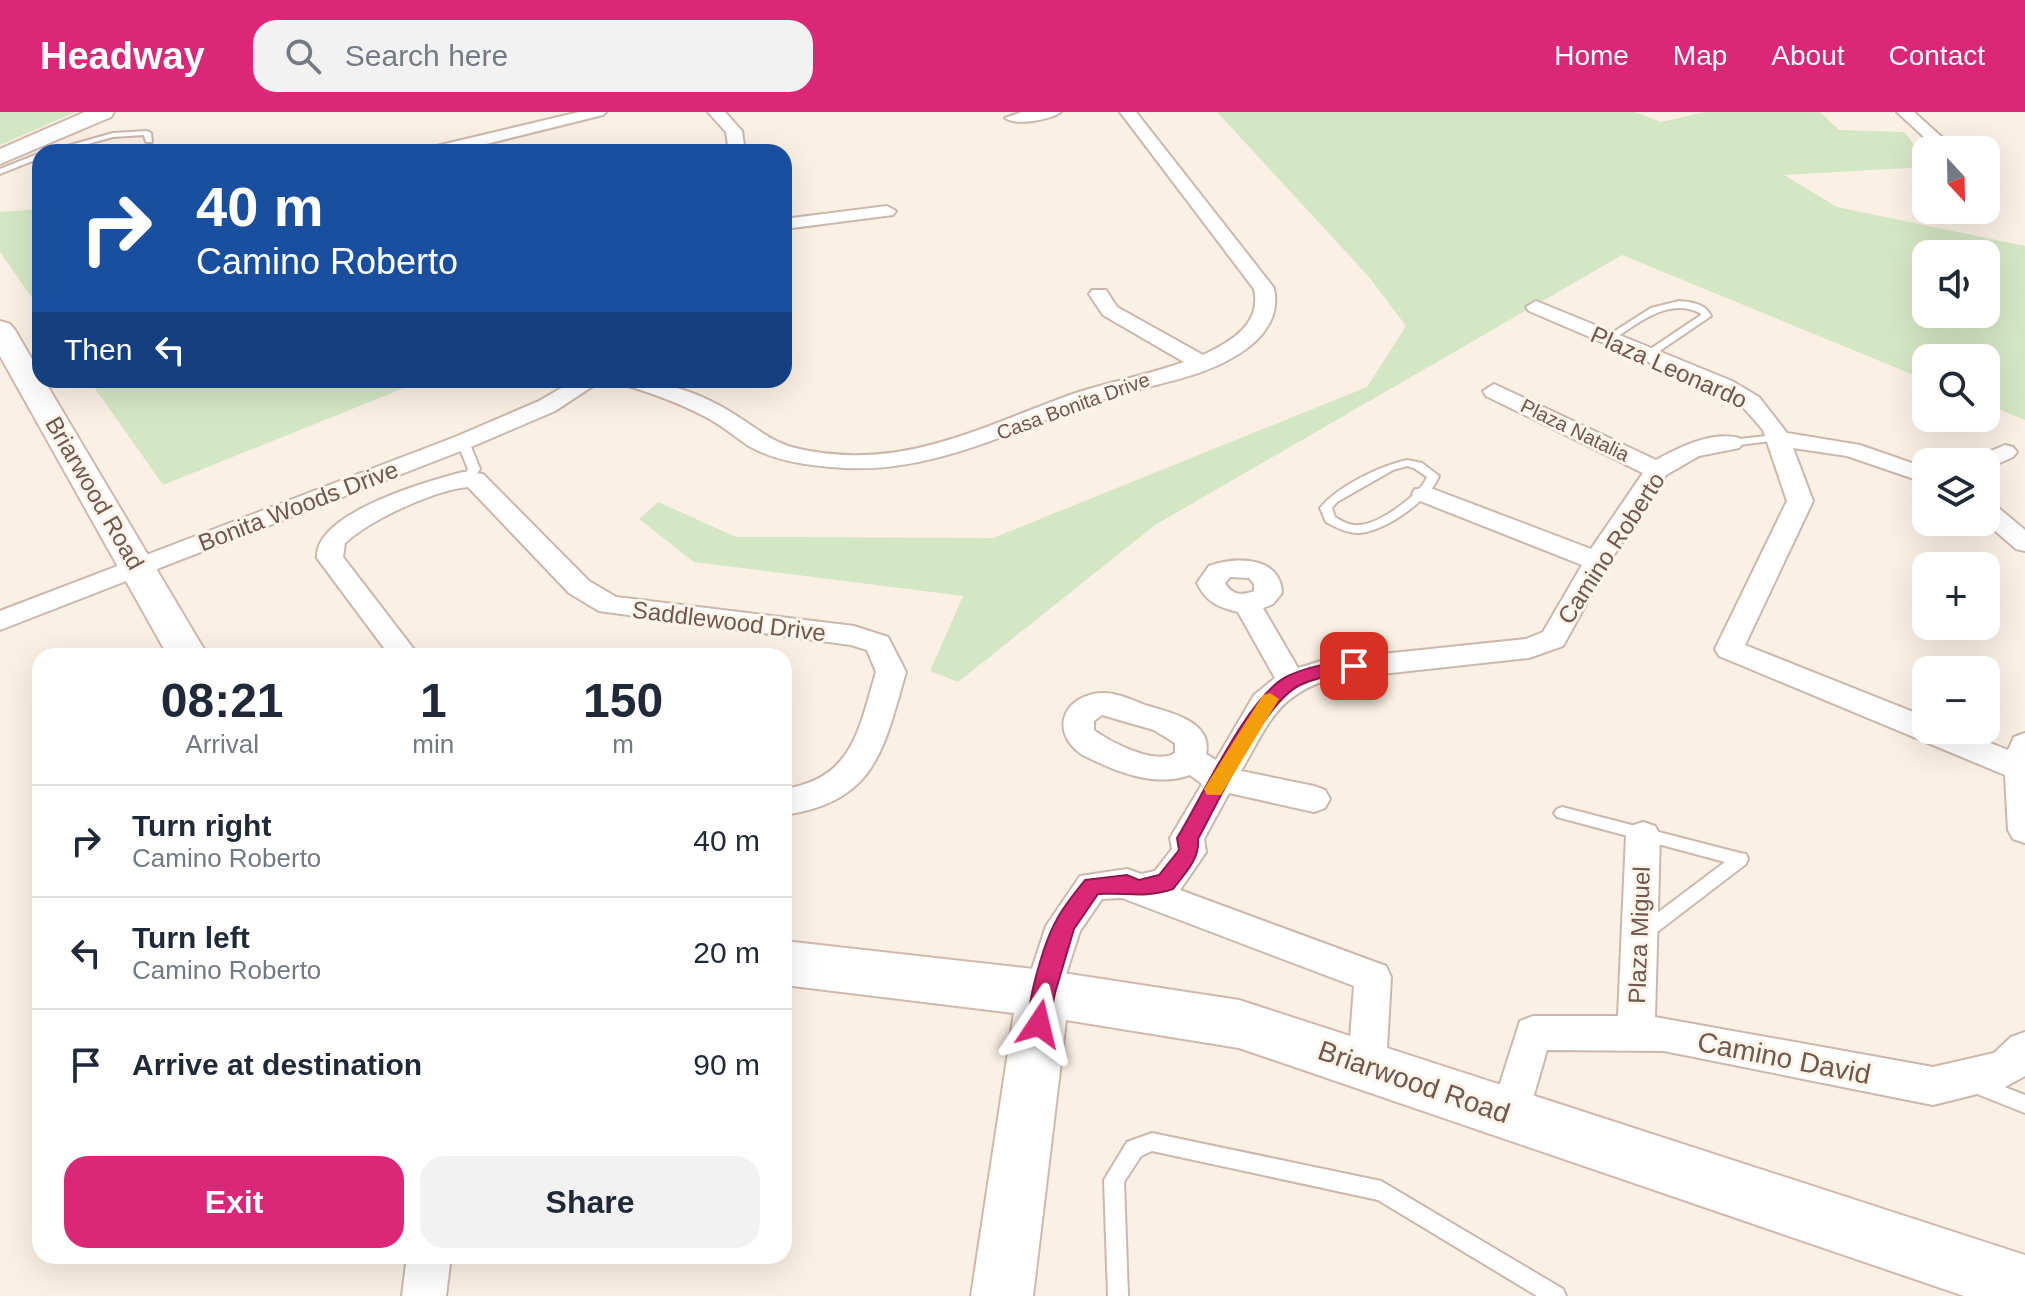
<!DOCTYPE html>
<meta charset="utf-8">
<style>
body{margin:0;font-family:Helvetica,sans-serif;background:#f2f2f3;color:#1f2937;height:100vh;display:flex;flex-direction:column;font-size:30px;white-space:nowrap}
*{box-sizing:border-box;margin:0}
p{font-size:26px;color:#747a83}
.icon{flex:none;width:44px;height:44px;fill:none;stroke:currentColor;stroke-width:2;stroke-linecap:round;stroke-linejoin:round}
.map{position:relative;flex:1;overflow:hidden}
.panel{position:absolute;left:32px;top:536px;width:760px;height:616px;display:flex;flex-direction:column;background:#fff;border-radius:24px;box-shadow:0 8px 32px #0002}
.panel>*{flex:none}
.guide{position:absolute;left:32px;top:32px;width:760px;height:244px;border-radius:24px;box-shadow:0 8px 32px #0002;background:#1a4fa0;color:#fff;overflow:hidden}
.needle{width:52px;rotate:158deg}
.tools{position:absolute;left:1912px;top:24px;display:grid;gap:16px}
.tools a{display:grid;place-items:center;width:88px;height:88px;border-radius:16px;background:#fff;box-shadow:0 8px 32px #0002;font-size:40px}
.pin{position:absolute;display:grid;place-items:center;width:68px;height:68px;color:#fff;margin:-34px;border-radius:16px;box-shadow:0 4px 12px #0006}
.me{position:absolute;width:88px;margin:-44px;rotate:10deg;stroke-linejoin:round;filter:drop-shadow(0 0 6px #0008)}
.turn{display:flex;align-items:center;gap:28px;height:168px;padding:0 32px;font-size:36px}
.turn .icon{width:104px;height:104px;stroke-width:2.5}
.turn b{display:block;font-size:56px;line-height:68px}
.then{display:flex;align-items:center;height:76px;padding:0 32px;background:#0003;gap:16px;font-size:30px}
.eta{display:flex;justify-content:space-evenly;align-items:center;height:136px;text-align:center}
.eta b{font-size:48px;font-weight:700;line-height:56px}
.cta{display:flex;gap:16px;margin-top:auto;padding:16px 32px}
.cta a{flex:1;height:92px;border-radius:24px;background:#db2777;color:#fff;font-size:32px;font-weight:700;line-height:92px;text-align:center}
.cta a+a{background:#f2f2f3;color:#1f2937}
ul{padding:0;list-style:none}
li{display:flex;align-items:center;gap:24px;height:112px;padding:0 32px;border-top:2px solid #e0e1e3}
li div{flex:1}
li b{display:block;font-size:30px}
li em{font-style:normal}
header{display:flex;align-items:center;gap:48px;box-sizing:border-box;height:112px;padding:0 40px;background:#db2777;color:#fff}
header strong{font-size:38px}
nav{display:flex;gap:44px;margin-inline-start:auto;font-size:28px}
.search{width:560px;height:72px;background:#f2f2f3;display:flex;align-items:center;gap:20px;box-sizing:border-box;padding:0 28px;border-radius:24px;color:#747a83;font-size:30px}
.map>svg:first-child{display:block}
</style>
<header>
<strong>Headway</strong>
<div class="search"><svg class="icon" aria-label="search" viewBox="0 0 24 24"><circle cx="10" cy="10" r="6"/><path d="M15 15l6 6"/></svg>Search here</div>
<nav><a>Home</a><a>Map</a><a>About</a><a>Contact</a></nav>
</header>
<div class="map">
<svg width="2025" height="1184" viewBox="0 0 2025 1184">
<rect width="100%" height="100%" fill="#faf0e4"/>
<path fill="#d4e7c4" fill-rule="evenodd" d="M 0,0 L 76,0 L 0,33 Z
M 1217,0 L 1635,0 L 1661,10 L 1705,0 L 1820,0 L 1839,18 L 1904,20 L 1926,47 L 1926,55 L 1784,63 L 1837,95 L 2025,134 L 2025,308 L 1986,292 L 1986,246 L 1926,246 L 1926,268 L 1622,143 L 1155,413 L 958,570 L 930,559 L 963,484 L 694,450 L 639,407 L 658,390 L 736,425 L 993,426 L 1367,275 L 1406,214 L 1369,165 ZM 1926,142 L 1986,142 L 1986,202 L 1926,202 Z
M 40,97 L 40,197 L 0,140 L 0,100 Z
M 89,268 L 424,268 L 163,373 Z"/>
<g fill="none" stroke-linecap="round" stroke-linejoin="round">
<g stroke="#cbb8ac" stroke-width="4">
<path id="lane" d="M 147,19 L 151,21 L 152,30 L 146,30 L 144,23 L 113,25 L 59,40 L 46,40 L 113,21 Z
M 40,41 L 40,46 L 0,62 L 0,57 Z
M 1679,189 C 1692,190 1706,192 1711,204 L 1652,244 L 1643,242 L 1701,203 L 1700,201 C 1668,185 1639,211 1612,228 L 1604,226 L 1651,196 Z
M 1775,323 L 1780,326 L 1779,328 L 1731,334 L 1725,331 L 1731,328 Z
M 463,327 L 469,330 L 480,357 L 473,368 L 469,369 L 463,366 L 468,357 L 457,330 Z
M 1407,348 L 1422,351 L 1439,364 C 1430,388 1382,422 1356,421 C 1345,420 1335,415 1326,410 L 1320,396 C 1338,374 1380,354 1407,348 ZM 1407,354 L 1414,356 L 1427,365 C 1420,383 1379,412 1360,413 C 1350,414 1343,410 1335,405 L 1332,396 L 1337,390 L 1393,358 Z
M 1562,695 L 1740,741 L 1746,742 L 1748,747 L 1746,752 L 1648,827 L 1642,829 L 1636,827 L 1634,822 L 1636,817 L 1725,750 L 1557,705 L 1554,701 L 1557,697 Z
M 1973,963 L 2025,983 L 2025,1001 L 1967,978 L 1964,972 L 1967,966 Z
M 1152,1021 L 1381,1069 L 1563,1177 L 1566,1184 L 1537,1184 L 1378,1088 L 1152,1039 L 1141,1044 L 1124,1070 L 1128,1184 L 1108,1184 L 1104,1068 L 1127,1030 Z"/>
</g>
<g stroke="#cbb8ac" stroke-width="4">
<path id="street" d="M 579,0 L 606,0 L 603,3 L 454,40 L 426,40 L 428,36 Z
M 708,0 L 725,0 L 742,19 L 745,40 L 729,40 L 726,20 Z
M 1022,0 L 1061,0 C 1050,8 1016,14 1005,6 Z
M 1120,0 L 1136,0 L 1274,176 C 1279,199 1269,219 1250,234 C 1210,266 1151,272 1103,287 C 1012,317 930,365 831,355 C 804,353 773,348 749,334 C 734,324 720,312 704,304 C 679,291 652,281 625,273 L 622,268 C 663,268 702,281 737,304 C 756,316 772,330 795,336 C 899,361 978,316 1073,282 C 1109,270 1148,263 1184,250 L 1103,203 L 1089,182 L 1092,178 L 1106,178 L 1117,195 L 1203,243 C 1231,230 1262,212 1254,177 Z
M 1897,0 L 1914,0 L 1956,38 L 1938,38 Z
M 887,94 L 896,99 L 893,103 L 784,117 L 784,107 Z
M 1536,189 L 1732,269 L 1759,285 L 1787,321 L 1860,333 L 1926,356 L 1926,371 L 1847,344 L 1793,336 L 1813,389 L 1745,533 L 1926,605 L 1926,618 L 1958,618 L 2008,638 L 2014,625 L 2025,621 L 2025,731 L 2013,727 L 2008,718 L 2005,663 L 1719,544 L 1715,537 L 1787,389 L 1763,318 L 1743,295 L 1716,279 L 1529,199 L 1526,195 Z
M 575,268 L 602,268 L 555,299 L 471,335 L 0,518 L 0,499 L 455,325 L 539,289 Z
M 1494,272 L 1656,348 C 1680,335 1712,319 1739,326 L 1743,331 L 1739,336 L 1699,344 L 1666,363 L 1610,449 L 1563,534 L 1529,546 L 1327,568 C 1275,585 1267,615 1241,659 L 1314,674 L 1325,678 L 1330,687 L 1325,696 L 1314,700 L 1229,681 L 1204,727 L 1206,740 L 1180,778 L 1386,854 L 1391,865 L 1386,954 L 1381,967 L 1367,972 L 1353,967 L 1348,954 L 1354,874 L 1122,786 L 1102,787 L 1080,819 L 1056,893 L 1043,897 L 1030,893 L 1024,881 L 1046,814 L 1080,764 L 1127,757 L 1141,762 L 1155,759 L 1172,737 L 1170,726 L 1202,672 L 1190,663 C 1154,676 1114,659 1081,642 C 1048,618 1065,582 1103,581 C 1118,581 1132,588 1145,593 C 1167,600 1213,608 1206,642 L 1216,648 L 1254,583 L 1275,566 L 1238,500 C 1218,495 1206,490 1197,471 L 1209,454 C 1235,445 1280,443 1282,481 L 1273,492 L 1263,496 L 1298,556 L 1325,548 L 1526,527 L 1543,520 L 1582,453 L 1415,387 L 1412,382 L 1415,377 L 1433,377 L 1591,437 L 1643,361 L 1486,284 L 1483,279 ZM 1230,465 L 1249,466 L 1254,472 L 1254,479 C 1243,484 1231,483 1225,471 ZM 1102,603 L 1154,618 L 1175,631 L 1175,641 C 1156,654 1110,630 1094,618 L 1094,609 Z
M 2005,333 L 2013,335 L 2017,340 L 2013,345 L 1986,357 L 1986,350 L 1974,350 L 1977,345 Z
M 463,360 L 483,362 L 589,469 L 616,485 L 854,514 L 888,525 L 906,560 C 883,639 876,689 784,703 L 784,677 C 853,667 859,617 876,560 L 867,538 L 851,533 L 599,499 L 569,481 L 468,375 C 434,378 370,408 345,431 L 343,445 L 419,544 L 390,544 L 317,446 C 314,401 428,369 463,360 Z
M 1986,390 L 1995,393 L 2025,418 L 2025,439 L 2016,437 L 1985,410 Z
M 1643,710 L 1655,714 L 1660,723 L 1655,905 L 1933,955 L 1994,941 L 2011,925 L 2025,920 L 2025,964 L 2005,975 L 1933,993 L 1664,939 L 1547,938 L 1524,1017 L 1510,1022 L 1496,1017 L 1490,1003 L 1520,909 L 1533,904 L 1618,904 L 1626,723 L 1631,714 Z
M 407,1144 L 451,1144 L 446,1184 L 402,1184 Z"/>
</g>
<g stroke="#d0b9ac" stroke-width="4">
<path id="secondary" d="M 85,0 L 114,0 L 111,5 L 0,52 L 0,37 Z
M 0,209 L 10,212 L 15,218 L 40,261 L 40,268 L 44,268 L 208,544 L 168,544 L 0,244 Z
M 784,829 L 1043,858 L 1239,888 L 2025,1143 L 2025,1184 L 1964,1184 L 1239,936 L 1066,908 L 1033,1184 L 971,1184 L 1014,901 L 784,873 Z"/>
</g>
<use href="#lane" fill="#fff" fill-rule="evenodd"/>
<use href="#street" fill="#fff" fill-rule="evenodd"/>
<use href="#secondary" fill="#fff" fill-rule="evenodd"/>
</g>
<path fill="#db2777" stroke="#8e194d" stroke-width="2" d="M 1354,548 L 1360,550 L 1363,554 L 1360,559 C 1340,565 1319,563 1300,573 C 1263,591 1219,689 1198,727 C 1200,747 1185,761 1173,777 C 1142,787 1128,780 1098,782 L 1074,817 L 1055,881 L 1047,919 L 1039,922 L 1031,919 C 1022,900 1045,829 1056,809 C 1063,795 1075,781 1085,768 L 1127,763 L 1139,768 L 1159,763 L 1179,738 L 1177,726 L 1180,721 C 1203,683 1250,581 1288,564 C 1309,554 1331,551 1354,548 Z"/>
<path fill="#f59e0b" d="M 1270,581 L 1279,587 L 1221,683 L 1207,683 L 1204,677 L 1207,672 L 1263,583 Z"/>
<g text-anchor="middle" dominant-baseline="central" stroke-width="6" stroke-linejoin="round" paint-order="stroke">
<g font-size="20" fill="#71574c" stroke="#fef5ea">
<text transform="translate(1073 294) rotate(-20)">Casa Bonita Drive</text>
<text transform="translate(1575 318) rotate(26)">Plaza Natalia</text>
</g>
<g font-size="24" fill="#71574c" stroke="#fef5ea">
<text transform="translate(1669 255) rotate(24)">Plaza Leonardo</text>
<text transform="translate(95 381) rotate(60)">Briarwood Road</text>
<text transform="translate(298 394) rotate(-21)">Bonita Woods Drive</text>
<text transform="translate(1611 436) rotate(-57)">Camino Roberto</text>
<text transform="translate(729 509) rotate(7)">Saddlewood Drive</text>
<text transform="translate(1639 823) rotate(-88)">Plaza Miguel</text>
</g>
<g font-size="28" fill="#71574c" stroke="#fef5ea">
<text transform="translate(1784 946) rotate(11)">Camino David</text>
<text transform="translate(1414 970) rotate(19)">Briarwood Road</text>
</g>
</g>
</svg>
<div class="tools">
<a><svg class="needle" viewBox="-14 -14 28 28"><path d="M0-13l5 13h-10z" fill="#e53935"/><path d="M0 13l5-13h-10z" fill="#747a83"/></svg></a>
<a><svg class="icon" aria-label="sound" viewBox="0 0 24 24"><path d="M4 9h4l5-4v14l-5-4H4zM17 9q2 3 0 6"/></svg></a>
<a><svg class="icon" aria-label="search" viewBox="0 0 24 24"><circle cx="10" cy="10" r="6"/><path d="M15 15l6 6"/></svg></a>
<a><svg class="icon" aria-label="layers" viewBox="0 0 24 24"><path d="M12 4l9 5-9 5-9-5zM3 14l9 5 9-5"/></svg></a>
<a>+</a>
<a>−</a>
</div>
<div class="pin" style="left:1354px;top:554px;background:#d93025"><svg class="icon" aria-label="arrive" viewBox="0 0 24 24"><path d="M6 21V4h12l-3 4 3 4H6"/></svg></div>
<svg class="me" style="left:1039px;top:912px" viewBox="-20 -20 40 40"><path d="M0-17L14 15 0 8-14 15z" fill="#db2777" stroke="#fff" stroke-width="4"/></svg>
<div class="guide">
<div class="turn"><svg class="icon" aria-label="right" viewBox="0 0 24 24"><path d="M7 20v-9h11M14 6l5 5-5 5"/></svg><div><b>40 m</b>Camino Roberto</div></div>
<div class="then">Then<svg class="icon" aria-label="left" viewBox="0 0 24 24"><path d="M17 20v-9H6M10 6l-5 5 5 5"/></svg></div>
</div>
<section class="panel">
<div class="eta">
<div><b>08:21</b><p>Arrival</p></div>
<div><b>1</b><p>min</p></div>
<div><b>150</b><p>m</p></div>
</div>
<ul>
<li><svg class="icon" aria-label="right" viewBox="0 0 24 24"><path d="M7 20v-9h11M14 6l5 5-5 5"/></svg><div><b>Turn right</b><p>Camino Roberto</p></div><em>40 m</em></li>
<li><svg class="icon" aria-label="left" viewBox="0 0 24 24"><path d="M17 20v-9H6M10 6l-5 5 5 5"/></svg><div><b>Turn left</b><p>Camino Roberto</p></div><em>20 m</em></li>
<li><svg class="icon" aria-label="arrive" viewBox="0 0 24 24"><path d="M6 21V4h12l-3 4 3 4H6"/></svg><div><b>Arrive at destination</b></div><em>90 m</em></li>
</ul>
<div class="cta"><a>Exit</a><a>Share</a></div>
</section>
</div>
